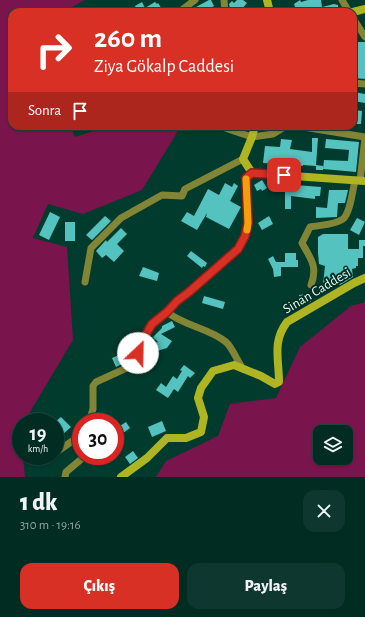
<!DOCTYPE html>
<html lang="tr">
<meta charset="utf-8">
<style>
body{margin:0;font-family:"Alegreya Sans",sans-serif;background:#0e382f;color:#f1f3f6;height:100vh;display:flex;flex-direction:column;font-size:15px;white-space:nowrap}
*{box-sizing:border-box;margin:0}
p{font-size:13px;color:#95a7a5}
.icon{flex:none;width:22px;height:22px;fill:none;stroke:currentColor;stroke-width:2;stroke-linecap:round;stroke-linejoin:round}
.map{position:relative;height:477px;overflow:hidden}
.details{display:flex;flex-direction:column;background:#002c22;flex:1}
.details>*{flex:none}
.banner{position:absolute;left:8px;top:8px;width:349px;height:122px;border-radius:12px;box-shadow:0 1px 3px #0004,0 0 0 1px #224840;background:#d93025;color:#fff;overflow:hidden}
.controls{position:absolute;left:313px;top:425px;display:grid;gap:8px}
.controls a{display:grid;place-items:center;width:40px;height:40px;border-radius:8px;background:#002c22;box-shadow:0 1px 3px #0004,0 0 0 1px #224840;font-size:20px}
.speed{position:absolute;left:12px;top:413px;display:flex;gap:8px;font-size:20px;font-weight:700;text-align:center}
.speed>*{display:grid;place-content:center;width:52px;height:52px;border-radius:50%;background:#002c22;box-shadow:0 1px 3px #0004,0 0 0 1px #224840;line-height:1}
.speed small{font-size:10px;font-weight:400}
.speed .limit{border:6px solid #d22;background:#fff;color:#111}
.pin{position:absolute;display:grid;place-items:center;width:34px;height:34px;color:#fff;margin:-17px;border-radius:8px;box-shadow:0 2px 6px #0006}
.me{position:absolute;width:44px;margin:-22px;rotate:24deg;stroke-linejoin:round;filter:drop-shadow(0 0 3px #0008)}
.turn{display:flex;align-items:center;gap:14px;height:84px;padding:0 20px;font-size:18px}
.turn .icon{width:52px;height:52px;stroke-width:2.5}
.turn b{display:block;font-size:28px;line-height:34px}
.then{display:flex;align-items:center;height:38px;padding:0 20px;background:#0003;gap:8px;font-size:15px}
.round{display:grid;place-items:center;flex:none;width:42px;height:42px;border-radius:12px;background:#0e382f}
.headline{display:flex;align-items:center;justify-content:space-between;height:68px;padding:0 20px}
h1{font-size:24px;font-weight:800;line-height:30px}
.action{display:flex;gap:8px;margin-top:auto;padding:8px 20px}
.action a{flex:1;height:46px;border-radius:12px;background:#d93025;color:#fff;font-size:16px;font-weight:800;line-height:46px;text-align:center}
.action a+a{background:#0e382f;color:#f1f3f6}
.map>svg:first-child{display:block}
</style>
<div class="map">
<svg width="365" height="477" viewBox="0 0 365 477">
<rect width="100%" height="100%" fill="#003b2d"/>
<path fill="#79144d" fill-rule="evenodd" d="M 0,0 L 85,0 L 70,8 L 69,12 L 12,12 L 12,126 L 70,126 L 75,137 L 108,126 L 181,126 L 142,190 L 83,214 L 48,204 L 33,238 L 67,247 L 73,340 L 24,422 L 21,422 L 21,456 L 23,456 L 25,477 L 0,477 Z
M 365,302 L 365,477 L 156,477 L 166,461 L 218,436 L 230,404 L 276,398 L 300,347 L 351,306 ZM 320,432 L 346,432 L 346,458 L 320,458 Z"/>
<path fill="#54c2be" d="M 209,0 L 211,0 L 214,6 L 204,12 L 198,12 L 196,7 Z
M 237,0 L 243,0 L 247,3 L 241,10 L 238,7 L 234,12 L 230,8 L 229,4 L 232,1 L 234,3 Z
M 300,0 L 301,2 L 308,0 L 321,0 L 322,7 L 334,4 L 338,5 L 338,12 L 282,12 L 295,7 L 294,4 Z
M 142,2 L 145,8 L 155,2 L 157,4 L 158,3 L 162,9 L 160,10 L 161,12 L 138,12 L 135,6 Z
M 355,42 L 365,42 L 365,79 L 353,78 L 353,66 L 357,66 Z
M 354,92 L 365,94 L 365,103 L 353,101 Z
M 355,110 L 362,111 L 361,124 L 353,124 L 353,114 L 355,114 Z
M 312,138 L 318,138 L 316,165 L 323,166 L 323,170 L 316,170 L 316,166 L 303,165 L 303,166 L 288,164 L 288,166 L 278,165 L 278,164 L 263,163 L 265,146 L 280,147 L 281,139 L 292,140 L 290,149 L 312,152 Z
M 326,139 L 359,142 L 356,172 L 323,169 L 324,160 L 348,161 L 349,150 L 325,148 Z
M 262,180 L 267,188 L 262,191 L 261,189 L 257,191 L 254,185 Z
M 225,183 L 232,187 L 234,183 L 238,186 L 230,201 L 241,207 L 229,229 L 206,217 L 207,213 L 197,230 L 181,221 L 187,212 L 194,216 L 208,189 L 219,195 Z
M 295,185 L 321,187 L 320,196 L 315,196 L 315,199 L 291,196 L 291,209 L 285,209 L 285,187 L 295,188 Z
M 329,190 L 348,190 L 345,203 L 338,203 L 337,217 L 316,218 L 316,207 L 327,208 Z
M 50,212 L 60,217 L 49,240 L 39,235 Z
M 105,216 L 111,221 L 92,240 L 86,235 Z
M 269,216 L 273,224 L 262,230 L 258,223 Z
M 357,218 L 365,222 L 359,235 L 350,230 Z
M 65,222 L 75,222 L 75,241 L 65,241 Z
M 121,228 L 127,234 L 117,244 L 124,251 L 114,262 L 106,255 L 102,258 L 96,251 L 106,240 L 107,242 Z
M 323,234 L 348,234 L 348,249 L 359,249 L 359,240 L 365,240 L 365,246 L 363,246 L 363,258 L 358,258 L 358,266 L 356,266 L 356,268 L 352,269 L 353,277 L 340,285 L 331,285 L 331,288 L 324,287 L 325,284 L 323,284 L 325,266 L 319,264 L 318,253 L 318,237 Z
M 191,251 L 207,263 L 205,267 L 203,266 L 202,268 L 187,256 Z
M 285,253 L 296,253 L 296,260 L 298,260 L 298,267 L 281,267 L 281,276 L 274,277 L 273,269 L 268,259 L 273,256 L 276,262 L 285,262 Z
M 143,267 L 159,273 L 157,281 L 139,276 Z
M 307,294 L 310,295 L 311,302 L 300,303 L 299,295 Z
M 204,296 L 225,302 L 223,309 L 202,303 Z
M 172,321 L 175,327 L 161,334 L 172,341 L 167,348 L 150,353 L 147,345 L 158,342 L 153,337 L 162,328 L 162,326 Z
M 127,349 L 130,359 L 121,362 L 122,364 L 116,367 L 112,358 L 121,354 L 120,352 Z
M 184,365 L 195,373 L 190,378 L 188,376 L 178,392 L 174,389 L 168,398 L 156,390 L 161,383 L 166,387 L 173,376 L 177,379 L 182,371 L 180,370 Z
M 61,417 L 71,427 L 62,435 L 55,428 L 55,422 Z
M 162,421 L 166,431 L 152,437 L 148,427 Z
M 126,422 L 130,428 L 115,439 L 115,429 Z
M 133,451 L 138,458 L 130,464 L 125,457 Z"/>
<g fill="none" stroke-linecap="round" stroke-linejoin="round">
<path stroke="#828536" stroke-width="7" d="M 224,0 L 225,12
M 342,0 L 349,12
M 179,12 L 195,0
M 353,18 L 365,37
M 353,83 L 365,84
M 219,126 L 252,137 L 273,134 L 286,126
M 297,126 L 365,137
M 360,181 L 365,138
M 85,282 L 91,248 L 121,218 L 162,195 L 182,196 L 185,189 L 243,159
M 311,285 C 318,267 311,259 302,243 L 310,227 C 320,225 335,225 343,219 C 350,214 353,189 355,180
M 167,312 C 184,326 209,328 226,342 C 232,347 238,362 243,369
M 89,422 L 93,409 L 93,386 L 96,382 L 131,366 L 135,363 L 141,343 L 152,324 L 167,312 L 177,301 L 189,292 L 238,249 L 245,236 L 248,223 L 246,178 L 252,173
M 55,453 L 81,435
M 65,477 L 66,472 L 85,456"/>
<path stroke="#afb423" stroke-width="8" d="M 267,0 L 270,12
M 353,12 L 365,9
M 255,126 L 252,137 L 243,159 L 252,173 L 365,181
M 121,477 L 147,458 L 167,438 L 186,438 L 201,432 L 204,417 L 198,398 L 201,388 L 213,371 L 234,365 L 261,376 L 275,384 L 279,382 C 279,359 272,342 287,322 L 354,283 L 365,278"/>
</g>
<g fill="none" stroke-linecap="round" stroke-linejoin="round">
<g stroke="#8d1f18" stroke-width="10">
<path id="route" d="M 138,353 L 141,343 L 152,324 L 167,312 L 177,301 L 189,292 L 238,249 L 245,236 L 248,223 L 246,178 L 252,173 L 284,175"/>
</g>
<use href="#route" stroke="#d93025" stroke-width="7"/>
<path stroke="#f59e0b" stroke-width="7" d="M 246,179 L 248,223 L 247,230"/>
</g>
<g text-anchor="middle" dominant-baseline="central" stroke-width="4" stroke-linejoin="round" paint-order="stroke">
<g font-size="14" fill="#e1fcf2" stroke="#042f24">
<text transform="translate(317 291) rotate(-31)">Sinan Caddesi</text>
</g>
</g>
</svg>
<div class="controls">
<a><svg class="icon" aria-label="layers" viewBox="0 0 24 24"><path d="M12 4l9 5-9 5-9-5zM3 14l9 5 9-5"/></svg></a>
</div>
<div class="speed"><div>19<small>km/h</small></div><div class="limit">30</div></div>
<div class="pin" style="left:284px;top:175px;background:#d93025"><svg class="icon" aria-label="arrive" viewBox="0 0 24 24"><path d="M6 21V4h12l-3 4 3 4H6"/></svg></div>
<svg class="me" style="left:138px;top:353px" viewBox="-20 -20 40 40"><circle r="19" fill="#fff"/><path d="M0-13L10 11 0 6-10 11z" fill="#d93025"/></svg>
<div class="banner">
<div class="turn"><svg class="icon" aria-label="right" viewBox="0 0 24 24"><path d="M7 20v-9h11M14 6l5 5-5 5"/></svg><div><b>260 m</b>Ziya Gökalp Caddesi</div></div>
<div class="then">Sonra<svg class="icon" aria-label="arrive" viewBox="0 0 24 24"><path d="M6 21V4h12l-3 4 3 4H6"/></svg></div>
</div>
</div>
<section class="details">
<div class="headline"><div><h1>1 dk</h1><p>310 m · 19:16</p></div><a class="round"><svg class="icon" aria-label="close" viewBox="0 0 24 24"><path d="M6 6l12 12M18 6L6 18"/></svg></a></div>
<div class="action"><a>Çıkış</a><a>Paylaş</a></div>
</section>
